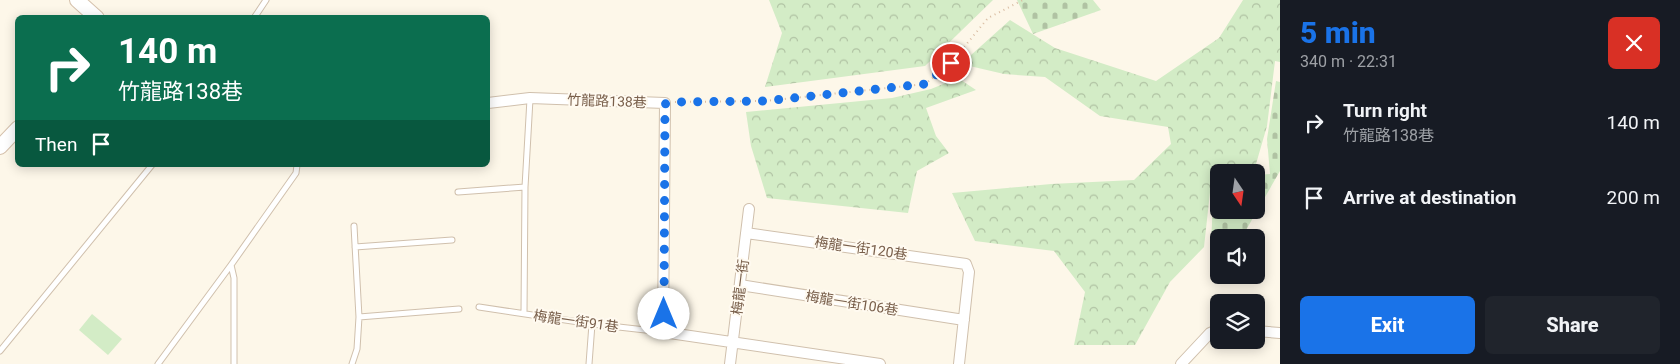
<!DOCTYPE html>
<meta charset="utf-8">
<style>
body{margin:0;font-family:Roboto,"Noto Sans TC",sans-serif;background:#20242c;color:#f1f3f6;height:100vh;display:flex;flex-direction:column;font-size:19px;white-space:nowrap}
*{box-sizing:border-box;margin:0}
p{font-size:16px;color:#9ea1a6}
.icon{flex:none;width:28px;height:28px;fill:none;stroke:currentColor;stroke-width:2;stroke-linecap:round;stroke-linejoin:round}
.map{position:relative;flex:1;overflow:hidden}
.drawer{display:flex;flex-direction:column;background:#171b24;width:400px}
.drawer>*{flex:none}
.top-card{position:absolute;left:15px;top:15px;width:475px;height:152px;border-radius:8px;box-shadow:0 2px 12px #0003;background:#0b6e4f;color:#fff;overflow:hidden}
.needle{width:32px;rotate:167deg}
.controls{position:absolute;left:1210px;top:164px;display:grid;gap:10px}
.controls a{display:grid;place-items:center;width:55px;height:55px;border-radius:8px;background:#171b24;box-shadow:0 2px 12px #0003;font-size:25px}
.pin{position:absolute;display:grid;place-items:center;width:42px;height:42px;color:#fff;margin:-21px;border:2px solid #fff;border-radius:50%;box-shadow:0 1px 5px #0007}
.me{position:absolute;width:55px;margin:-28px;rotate:0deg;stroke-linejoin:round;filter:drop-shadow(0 0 4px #0008)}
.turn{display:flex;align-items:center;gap:18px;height:105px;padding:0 20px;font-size:22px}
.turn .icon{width:65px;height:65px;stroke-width:2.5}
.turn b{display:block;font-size:35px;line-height:42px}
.then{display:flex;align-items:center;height:48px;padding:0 20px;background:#0003;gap:10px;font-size:19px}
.round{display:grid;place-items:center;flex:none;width:52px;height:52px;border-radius:8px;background:#20242c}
.head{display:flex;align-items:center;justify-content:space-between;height:85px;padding:0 20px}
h1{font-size:30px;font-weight:800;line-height:38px;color:#1a73e8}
.primary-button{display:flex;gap:10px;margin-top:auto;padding:10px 20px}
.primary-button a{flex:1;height:58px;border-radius:8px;background:#1a73e8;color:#fff;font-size:20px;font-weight:800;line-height:58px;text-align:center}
.primary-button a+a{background:#20242c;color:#f1f3f6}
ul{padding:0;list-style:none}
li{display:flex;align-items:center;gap:15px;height:75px;padding:0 20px}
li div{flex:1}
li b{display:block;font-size:19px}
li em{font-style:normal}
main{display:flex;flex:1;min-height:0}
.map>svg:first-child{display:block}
</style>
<main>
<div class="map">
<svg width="1280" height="364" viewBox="0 0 1280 364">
<defs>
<pattern id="forest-crowns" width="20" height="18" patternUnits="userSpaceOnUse" patternTransform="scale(1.25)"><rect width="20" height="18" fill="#d3ecc6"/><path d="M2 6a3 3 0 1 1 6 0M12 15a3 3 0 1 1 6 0" fill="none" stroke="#b0c2a3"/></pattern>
<pattern id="cemetery-stones" width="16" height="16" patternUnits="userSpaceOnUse" patternTransform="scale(1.25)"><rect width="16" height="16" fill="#d3ecc6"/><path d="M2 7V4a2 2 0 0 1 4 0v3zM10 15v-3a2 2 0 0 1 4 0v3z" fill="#b0c2a3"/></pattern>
</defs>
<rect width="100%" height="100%" fill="#fdf7e9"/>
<path fill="url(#forest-crowns)" d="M 769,0 L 993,0 L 925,66 L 765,87 L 782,33 Z
M 1243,0 L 1280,0 L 1280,62 L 1275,61 L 1267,126 L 1256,164 L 1212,174 L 1204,247 L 1170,282 L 1135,345 L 1074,345 L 1085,292 L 1054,251 L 975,241 L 952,193 L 1051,184 L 1134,180 L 1171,144 L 1168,127 L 1100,116 L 1045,77 L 1004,74 L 961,64 L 1010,20 L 1055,48 L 1156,81 L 1219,38 Z
M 958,78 L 976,90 L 926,108 L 936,136 L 949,153 L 917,171 L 908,213 L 767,198 L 751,146 L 746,112 L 892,98 L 931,89 Z"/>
<path fill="url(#cemetery-stones)" d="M 1017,0 L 1093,0 L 1101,10 L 1033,34 Z
M 1276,81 L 1280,82 L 1280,171 L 1242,237 L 1219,238 L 1219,253 L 1211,245 L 1214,177 L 1219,177 L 1219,210 L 1256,210 L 1256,175 L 1270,174 L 1267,139 Z"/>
<path fill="#d3ecc6" d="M 92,314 L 122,339 L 108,355 L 79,330 Z"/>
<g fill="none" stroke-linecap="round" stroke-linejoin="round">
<g stroke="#d0c0ad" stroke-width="7">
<path id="lane" d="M 254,18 L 266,0
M 458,192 L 525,187
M 355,247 L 452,240
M 479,307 L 592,324 L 663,332
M 524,313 L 525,187 L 530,99
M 359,317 L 459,309
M 0,351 L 152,165
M 158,364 L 231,265
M 234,364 L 234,278 L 231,265 L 296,173 L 297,165
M 352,364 L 357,349 L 359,317 L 354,226
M 589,364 L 592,324"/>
</g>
<g stroke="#d0c0ad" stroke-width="12">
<path id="street" d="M 488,103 L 530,98 L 665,103 L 663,332 L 880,364
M 746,233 L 966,264 L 969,272 L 959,364
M 740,285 L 964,320
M 1256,331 L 1280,333
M 730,364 L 749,209
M 1181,364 L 1210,333 L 1219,329"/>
</g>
<g stroke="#d6c2ad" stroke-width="16">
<path id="secondary" d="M 77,0 L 97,18
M 0,147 L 18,128"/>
</g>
<path stroke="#d9bca2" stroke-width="2" stroke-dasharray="1 4" stroke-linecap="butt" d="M 675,102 L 765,101 L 925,84 L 951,63 L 988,18 L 1023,0"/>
<use href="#lane" stroke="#fff" stroke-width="5"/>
<use href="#street" stroke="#fff" stroke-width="10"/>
<use href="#secondary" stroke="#fff" stroke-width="14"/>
</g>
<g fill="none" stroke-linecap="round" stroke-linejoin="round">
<path stroke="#1a73e8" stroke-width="9" stroke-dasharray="0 16.2" d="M 664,314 L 665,104 L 672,102 L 765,101 L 925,84 L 951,63"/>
</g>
<g text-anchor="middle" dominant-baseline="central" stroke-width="4" stroke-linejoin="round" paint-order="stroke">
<g font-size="14" fill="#795f4b" stroke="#fffaf0">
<text transform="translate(607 101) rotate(2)">竹龍路138巷</text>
<text transform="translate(861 248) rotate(8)">梅龍一街120巷</text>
<text transform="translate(740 287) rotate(-83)">梅龍一街</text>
<text transform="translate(852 303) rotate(9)">梅龍一街106巷</text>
<text transform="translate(576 321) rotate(8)">梅龍一街91巷</text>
</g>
</g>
</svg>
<div class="controls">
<a><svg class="needle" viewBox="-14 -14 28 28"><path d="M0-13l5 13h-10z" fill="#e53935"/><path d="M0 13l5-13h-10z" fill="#9ea1a6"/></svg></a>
<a><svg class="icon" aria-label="sound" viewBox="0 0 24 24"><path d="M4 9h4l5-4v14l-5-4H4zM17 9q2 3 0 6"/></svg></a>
<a><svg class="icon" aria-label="layers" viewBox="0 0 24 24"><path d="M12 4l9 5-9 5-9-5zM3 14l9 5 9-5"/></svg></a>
</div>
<div class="pin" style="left:951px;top:63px;background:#d93025"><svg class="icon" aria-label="arrive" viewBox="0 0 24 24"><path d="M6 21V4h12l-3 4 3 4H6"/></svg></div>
<svg class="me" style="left:664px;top:314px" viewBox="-20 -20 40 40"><circle r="19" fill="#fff"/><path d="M0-13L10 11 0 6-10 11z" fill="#1a73e8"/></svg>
<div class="top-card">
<div class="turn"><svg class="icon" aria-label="right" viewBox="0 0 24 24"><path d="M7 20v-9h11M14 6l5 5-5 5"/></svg><div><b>140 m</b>竹龍路138巷</div></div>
<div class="then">Then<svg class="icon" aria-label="arrive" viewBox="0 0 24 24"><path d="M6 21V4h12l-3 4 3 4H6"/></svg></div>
</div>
</div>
<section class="drawer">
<div class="head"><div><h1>5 min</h1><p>340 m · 22:31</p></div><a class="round" style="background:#d93025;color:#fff"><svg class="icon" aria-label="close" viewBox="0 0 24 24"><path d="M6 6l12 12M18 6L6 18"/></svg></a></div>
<ul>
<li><svg class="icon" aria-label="right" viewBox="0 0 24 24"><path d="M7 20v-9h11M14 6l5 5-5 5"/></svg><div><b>Turn right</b><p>竹龍路138巷</p></div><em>140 m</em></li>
<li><svg class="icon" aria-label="arrive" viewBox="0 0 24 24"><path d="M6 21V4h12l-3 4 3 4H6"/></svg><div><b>Arrive at destination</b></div><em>200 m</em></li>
</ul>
<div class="primary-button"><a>Exit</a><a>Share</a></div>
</section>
</main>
